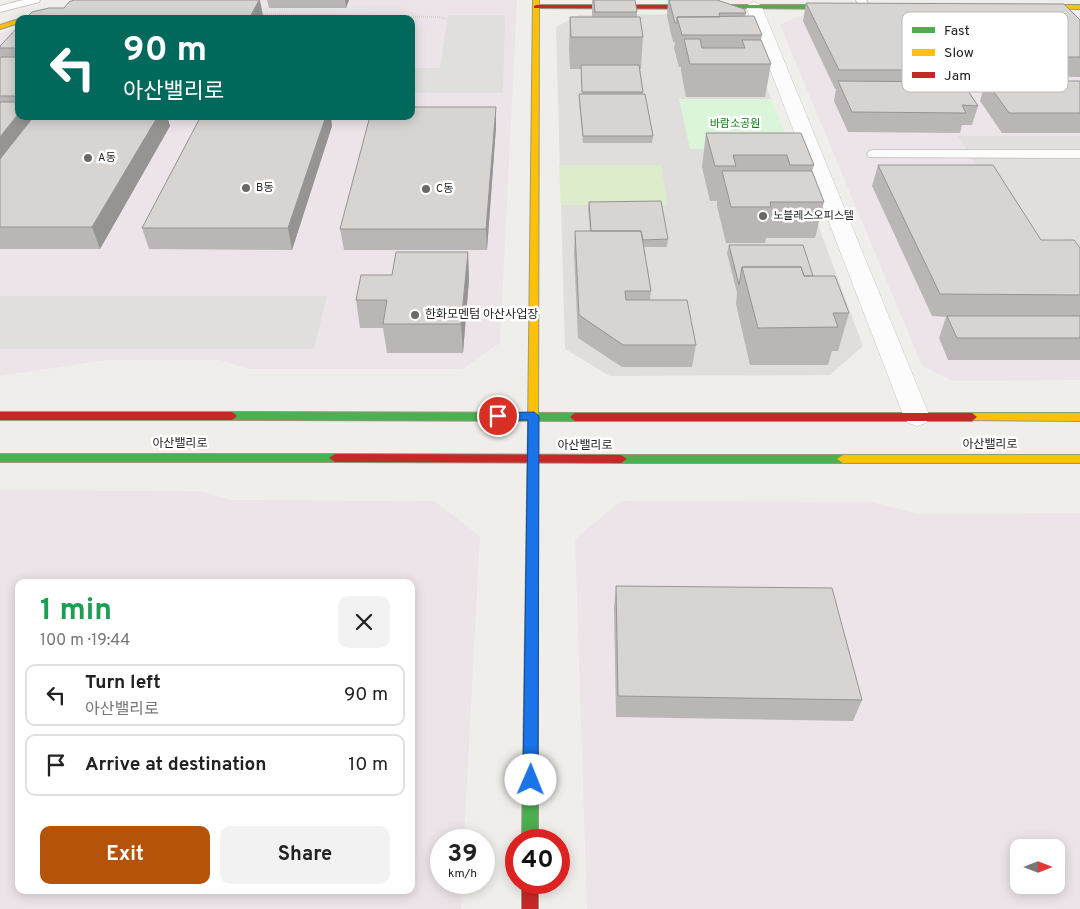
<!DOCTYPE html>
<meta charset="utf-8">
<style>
body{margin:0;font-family:Overpass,"Noto Sans KR",sans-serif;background:#f2f2f2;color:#222;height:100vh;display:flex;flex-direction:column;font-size:19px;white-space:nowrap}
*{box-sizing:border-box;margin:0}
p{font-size:16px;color:#767676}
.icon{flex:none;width:28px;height:28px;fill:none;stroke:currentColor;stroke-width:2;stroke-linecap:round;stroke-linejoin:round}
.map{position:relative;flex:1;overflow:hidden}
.drawer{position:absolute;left:15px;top:579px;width:400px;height:315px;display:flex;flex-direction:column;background:#fff;border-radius:10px;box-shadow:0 2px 12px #0003}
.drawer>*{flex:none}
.banner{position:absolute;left:15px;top:15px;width:400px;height:105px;border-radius:10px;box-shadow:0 2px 12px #0003;background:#00695c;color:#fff;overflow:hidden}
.needle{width:32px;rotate:90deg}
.controls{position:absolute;left:1010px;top:839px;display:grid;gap:10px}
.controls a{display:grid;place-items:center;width:55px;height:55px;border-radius:10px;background:#fff;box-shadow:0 2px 12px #0003;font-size:25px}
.speed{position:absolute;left:430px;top:829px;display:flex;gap:10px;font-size:25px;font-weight:700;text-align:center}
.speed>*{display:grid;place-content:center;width:65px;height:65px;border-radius:50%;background:#fff;box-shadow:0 2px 12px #0003;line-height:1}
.speed small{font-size:12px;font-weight:400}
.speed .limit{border:8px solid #d22;background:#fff;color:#111}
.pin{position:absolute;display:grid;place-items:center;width:42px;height:42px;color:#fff;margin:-21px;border:2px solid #fff;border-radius:50%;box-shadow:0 1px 5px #0007}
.me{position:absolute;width:55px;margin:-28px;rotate:1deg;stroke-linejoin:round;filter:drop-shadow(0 0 4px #0008)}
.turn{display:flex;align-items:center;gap:18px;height:105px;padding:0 25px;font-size:22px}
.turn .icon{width:65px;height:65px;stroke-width:2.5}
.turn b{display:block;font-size:35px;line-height:42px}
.round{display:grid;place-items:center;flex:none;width:52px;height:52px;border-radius:10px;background:#f2f2f2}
.overview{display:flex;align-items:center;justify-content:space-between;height:85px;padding:0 25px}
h1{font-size:30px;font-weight:700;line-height:38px;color:#1e9e55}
.button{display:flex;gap:10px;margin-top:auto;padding:10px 25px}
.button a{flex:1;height:58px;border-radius:10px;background:#b45309;color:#fff;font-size:20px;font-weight:700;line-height:58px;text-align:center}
.button a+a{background:#f2f2f2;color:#222}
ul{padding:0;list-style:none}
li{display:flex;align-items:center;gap:15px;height:62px;margin:0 10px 8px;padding:0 15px;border:2px solid #e0e0e0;border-radius:10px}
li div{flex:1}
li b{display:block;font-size:19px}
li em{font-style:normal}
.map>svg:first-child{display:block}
</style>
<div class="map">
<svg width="1080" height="909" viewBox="0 0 1080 909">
<rect width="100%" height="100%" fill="#f0eeeb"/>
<path fill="#dfdedc" d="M 710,14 L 744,26 L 863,346 L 830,375 L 610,376 L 565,349 L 556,27 L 579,15 Z"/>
<path fill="#ede4e9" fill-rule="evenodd" d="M 113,0 L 517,0 L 500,343 L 462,369 L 248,369 L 220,360 L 106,360 L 0,376 L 0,33 L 19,28 L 19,116 L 411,116 L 411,19 L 49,19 Z
M 805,15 L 1080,16 L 1080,380 L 953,381 L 922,366 L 780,25 L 791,19 Z
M 0,490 L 200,491 L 231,500 L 434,501 L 480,536 L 464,840 L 441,840 L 441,882 L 462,883 L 461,909 L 0,909 ZM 19,582 L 411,582 L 411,890 L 19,890 Z
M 621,501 L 872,502 L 918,514 L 1080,513 L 1080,909 L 587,909 L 575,539 ZM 1019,848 L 1056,848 L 1056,885 L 1019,885 Z"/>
<path fill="#ddeccb" d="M 559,165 L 661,165 L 668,205 L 561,205 Z"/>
<path fill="#daf5da" d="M 679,99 L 772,99 L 790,149 L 690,149 Z"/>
<path fill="#e0dfde" d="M 448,15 L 505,15 L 503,93 L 411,93 L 411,68 L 440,68 Z
M 958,136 L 1080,136 L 1080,263 L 1064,239 L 1022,239 Z
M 0,296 L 327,296 L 314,349 L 0,349 Z"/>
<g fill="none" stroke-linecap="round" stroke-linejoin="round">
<g stroke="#c9c8c7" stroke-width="2">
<path id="lane" d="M 23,0 L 40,0 L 39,2 L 0,12 L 0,6 Z
M 856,0 L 866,0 L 870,7 L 869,9 L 861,9 Z
M 874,150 L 1080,150 L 1080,158 L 869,157 L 867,154 L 869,151 Z"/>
</g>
<g stroke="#c9c8c7" stroke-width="1">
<path id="street" d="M 754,2 L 759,4 L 762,7 L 930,417 L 926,423 L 917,426 L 908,423 L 904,417 L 746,7 L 749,4 Z"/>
</g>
<g stroke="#999a82" stroke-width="2">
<path id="fast" d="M 731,5 L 842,5 L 845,7 L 842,9 L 729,8 L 729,6 Z
M 232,412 L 575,413 L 580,417 L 575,421 L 232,420 L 227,416 Z
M 533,425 L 538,429 L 538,840 L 522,840 L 528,429 Z
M 0,454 L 335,454 L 341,458 L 335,462 L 0,462 Z
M 621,455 L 843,455 L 849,459 L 843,463 L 621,463 L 615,459 Z"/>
</g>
<g stroke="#999a82" stroke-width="2">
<path id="slow" d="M 533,0 L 539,0 L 538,429 L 533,433 L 528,429 Z
M 1030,5 L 1080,5 L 1080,9 L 1028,8 L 1028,6 Z
M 19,19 L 19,23 L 0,29 L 0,25 Z
M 972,413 L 1080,413 L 1080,421 L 968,420 L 967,417 Z
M 843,455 L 1080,455 L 1080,463 L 843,463 L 837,459 Z"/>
</g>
<g stroke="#999a82" stroke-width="2">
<path id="jam" d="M 536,5 L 731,5 L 734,7 L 731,9 L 534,8 L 534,6 Z
M 0,412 L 232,412 L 237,416 L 232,420 L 0,420 Z
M 575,413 L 972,413 L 977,417 L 972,421 L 575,421 L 570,417 Z
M 335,454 L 621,455 L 627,459 L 621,463 L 335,462 L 329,458 Z
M 522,882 L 538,882 L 538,909 L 522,909 Z"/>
</g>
<path stroke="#dccecd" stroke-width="2" stroke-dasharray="1 1" stroke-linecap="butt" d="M 259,14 L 438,17 L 447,19"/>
<use href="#lane" fill="#fdfcfc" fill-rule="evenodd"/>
<use href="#street" fill="#fdfcfc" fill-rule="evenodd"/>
<use href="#fast" fill="#4caf50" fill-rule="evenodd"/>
<use href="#slow" fill="#ffc107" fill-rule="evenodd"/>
<use href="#jam" fill="#c62828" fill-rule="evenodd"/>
</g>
<path fill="#b9b6b5" d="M 267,0 L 349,0 L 346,8 L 269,8 Z
M 592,0 L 635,0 L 637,12 L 637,17 L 643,37 L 641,69 L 640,69 L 643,94 L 653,136 L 652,143 L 583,143 L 579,101 L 579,94 L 582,94 L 581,69 L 570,69 L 569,48 L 570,17 L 592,17 Z
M 668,0 L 717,0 L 746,13 L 745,16 L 762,35 L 761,40 L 771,64 L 765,97 L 686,97 L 681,71 L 681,67 L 679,67 L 674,48 L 675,42 L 673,42 L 667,16 Z
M 806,3 L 1080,20 L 1080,77 L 1031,76 L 1029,81 L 1080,81 L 1080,133 L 1002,133 L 980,101 L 983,90 L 968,90 L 978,106 L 972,125 L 962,125 L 960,133 L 848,132 L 834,101 L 836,89 L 835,89 L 803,21 Z
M 19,26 L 19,116 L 167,116 L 170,126 L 100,249 L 0,249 L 0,57 L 1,57 L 0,55 L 0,46 Z
M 332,126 L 292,250 L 149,249 L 142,228 Z
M 496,127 L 487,250 L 344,250 L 340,229 Z
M 706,133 L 801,133 L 814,165 L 812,172 L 824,202 L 815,238 L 766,238 L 765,243 L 726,243 L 717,206 L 717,201 L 710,201 L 702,167 Z
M 878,165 L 1041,240 L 1080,248 L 1080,360 L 948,360 L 939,338 L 946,317 L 932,316 L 872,186 Z
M 589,202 L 668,239 L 667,247 L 644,247 L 651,291 L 650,300 L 696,345 L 692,367 L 622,367 L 578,338 L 574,253 L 575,231 L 590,231 L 588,209 Z
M 729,245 L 813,276 L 849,313 L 838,351 L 832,351 L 828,365 L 750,365 L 736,304 L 737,293 L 727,253 Z
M 468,252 L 469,279 L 463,353 L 387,353 L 383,328 L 360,328 L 356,300 L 392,275 Z
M 616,586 L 862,700 L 853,721 L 616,717 L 614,608 Z"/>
<path fill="#969493" d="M 259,0 L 260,0 L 263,16 L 262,19 L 249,19 Z
M 345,0 L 349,0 L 346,8 Z
M 496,107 L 496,127 L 487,250 L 486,229 Z
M 19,113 L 19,116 L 34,116 L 0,168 L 0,137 Z
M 158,116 L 167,116 L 170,126 L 100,249 L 92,227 Z
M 326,116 L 331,116 L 332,126 L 292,250 L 288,228 Z
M 468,252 L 469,279 L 463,353 L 461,324 Z"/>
<path fill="#d7d4d2" stroke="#969493" d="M 74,0 L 259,0 L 249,19 L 25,19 L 32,12 L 49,8 L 64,8 L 69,2 Z
M 594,0 L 635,0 L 637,12 L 595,12 Z
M 669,0 L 717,0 L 744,9 L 746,13 L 719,13 L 720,17 L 677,17 L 677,23 L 675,23 Z
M 806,3 L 1064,4 L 1080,20 L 1080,57 L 1022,57 L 1033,70 L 839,70 Z
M 754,16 L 762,35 L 682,35 L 677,17 Z
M 570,17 L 640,17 L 643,37 L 571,37 Z
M 19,26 L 19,48 L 0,48 L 0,46 Z
M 684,39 L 700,39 L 702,48 L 745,48 L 742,40 L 761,40 L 771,64 L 690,64 Z
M 19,56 L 19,96 L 0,96 L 0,57 L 17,57 Z
M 581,65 L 639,65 L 643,92 L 582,92 Z
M 838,81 L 962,82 L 978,106 L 962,105 L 966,113 L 852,112 Z
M 986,81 L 1080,81 L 1080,113 L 1009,113 Z
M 579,94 L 645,94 L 653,136 L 583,136 Z
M 0,102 L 19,102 L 19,113 L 0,137 Z
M 411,107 L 496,107 L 486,229 L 340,229 L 370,116 L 411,116 Z
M 34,116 L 158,116 L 92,227 L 0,227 L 0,159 Z
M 201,116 L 326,116 L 288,228 L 142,228 Z
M 706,133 L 801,133 L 814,165 L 790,165 L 787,155 L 733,155 L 736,166 L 715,166 Z
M 878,165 L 993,165 L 1041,240 L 1074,240 L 1080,248 L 1080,295 L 940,294 Z
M 722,171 L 812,171 L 824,202 L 770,202 L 771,207 L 731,207 Z
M 661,201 L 668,239 L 643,240 L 641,231 L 591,231 L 589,202 Z
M 575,231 L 641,231 L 651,291 L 625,291 L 626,300 L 687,300 L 696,345 L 623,345 L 579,315 Z
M 729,245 L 803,245 L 813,276 L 804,276 L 801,267 L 742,267 L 739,285 Z
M 396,252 L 468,252 L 461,324 L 383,324 L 387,300 L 356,300 L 361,275 L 392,275 Z
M 742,267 L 801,267 L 804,276 L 835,276 L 849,313 L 833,313 L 838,327 L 758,328 Z
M 947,316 L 1080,316 L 1080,338 L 957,338 Z
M 616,586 L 832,588 L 862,700 L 618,696 Z"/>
<path fill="#1a73e8" stroke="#114b97" d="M 534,412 L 539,416 L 538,780 L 536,785 L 531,787 L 526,785 L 523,780 L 528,420 L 498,420 L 493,416 L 498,413 Z"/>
<g fill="#6a6968" stroke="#fff" stroke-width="2">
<circle cx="88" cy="158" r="5"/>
<circle cx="246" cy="188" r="5"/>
<circle cx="426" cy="189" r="5"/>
<circle cx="763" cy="216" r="5"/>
<circle cx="415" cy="315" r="5"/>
</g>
<g text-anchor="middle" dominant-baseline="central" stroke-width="5" stroke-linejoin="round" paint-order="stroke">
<g font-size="11" fill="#0c8416" stroke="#fff">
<text x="735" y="124">바람소공원</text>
</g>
<g font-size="11" fill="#222" stroke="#fff" text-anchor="start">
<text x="98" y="158">A동</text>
<text x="256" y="188">B동</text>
<text x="436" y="189">C동</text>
<text x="773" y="216">노블레스오피스텔</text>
</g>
<g font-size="12" fill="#222" stroke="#fff" text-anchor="start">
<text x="425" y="315">한화모멘텀 아산사업장</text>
</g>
<g font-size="12" fill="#222" stroke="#fff">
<text x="180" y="444">아산밸리로</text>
<text x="990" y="445">아산밸리로</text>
<text x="585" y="446">아산밸리로</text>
</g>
</g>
<rect x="902" y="12" width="166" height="80" rx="8" fill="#fff" stroke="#bdbdbd" stroke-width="1"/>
<rect x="912" y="27" width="23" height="6" fill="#4caf50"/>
<rect x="912" y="49" width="23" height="7" fill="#ffc107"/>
<rect x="912" y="72" width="23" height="6" fill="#c62828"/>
<g font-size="14" fill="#222">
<text x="944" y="35">Fast</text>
<text x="944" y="57">Slow</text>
<text x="944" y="80">Jam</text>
</g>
</svg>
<div class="controls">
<a><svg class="needle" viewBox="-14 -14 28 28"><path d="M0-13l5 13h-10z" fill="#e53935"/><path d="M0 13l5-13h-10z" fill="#767676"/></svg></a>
</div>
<div class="speed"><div>39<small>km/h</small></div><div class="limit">40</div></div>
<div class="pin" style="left:498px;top:416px;background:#d93025"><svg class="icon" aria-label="arrive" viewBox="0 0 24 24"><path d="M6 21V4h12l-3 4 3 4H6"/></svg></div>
<svg class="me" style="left:531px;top:780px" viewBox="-20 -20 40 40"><circle r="19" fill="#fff"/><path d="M0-13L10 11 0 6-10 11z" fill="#1a73e8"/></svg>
<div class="banner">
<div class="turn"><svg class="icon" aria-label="left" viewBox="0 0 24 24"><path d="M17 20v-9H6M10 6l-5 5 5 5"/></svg><div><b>90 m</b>아산밸리로</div></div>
</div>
<section class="drawer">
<div class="overview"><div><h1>1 min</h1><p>100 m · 19:44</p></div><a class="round"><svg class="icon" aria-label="close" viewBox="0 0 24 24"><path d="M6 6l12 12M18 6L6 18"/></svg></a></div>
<ul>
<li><svg class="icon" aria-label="left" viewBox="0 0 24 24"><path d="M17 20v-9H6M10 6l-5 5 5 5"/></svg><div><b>Turn left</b><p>아산밸리로</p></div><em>90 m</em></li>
<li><svg class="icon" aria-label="arrive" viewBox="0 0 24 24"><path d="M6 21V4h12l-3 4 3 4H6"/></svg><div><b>Arrive at destination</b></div><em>10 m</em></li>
</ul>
<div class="button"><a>Exit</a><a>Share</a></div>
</section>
</div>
